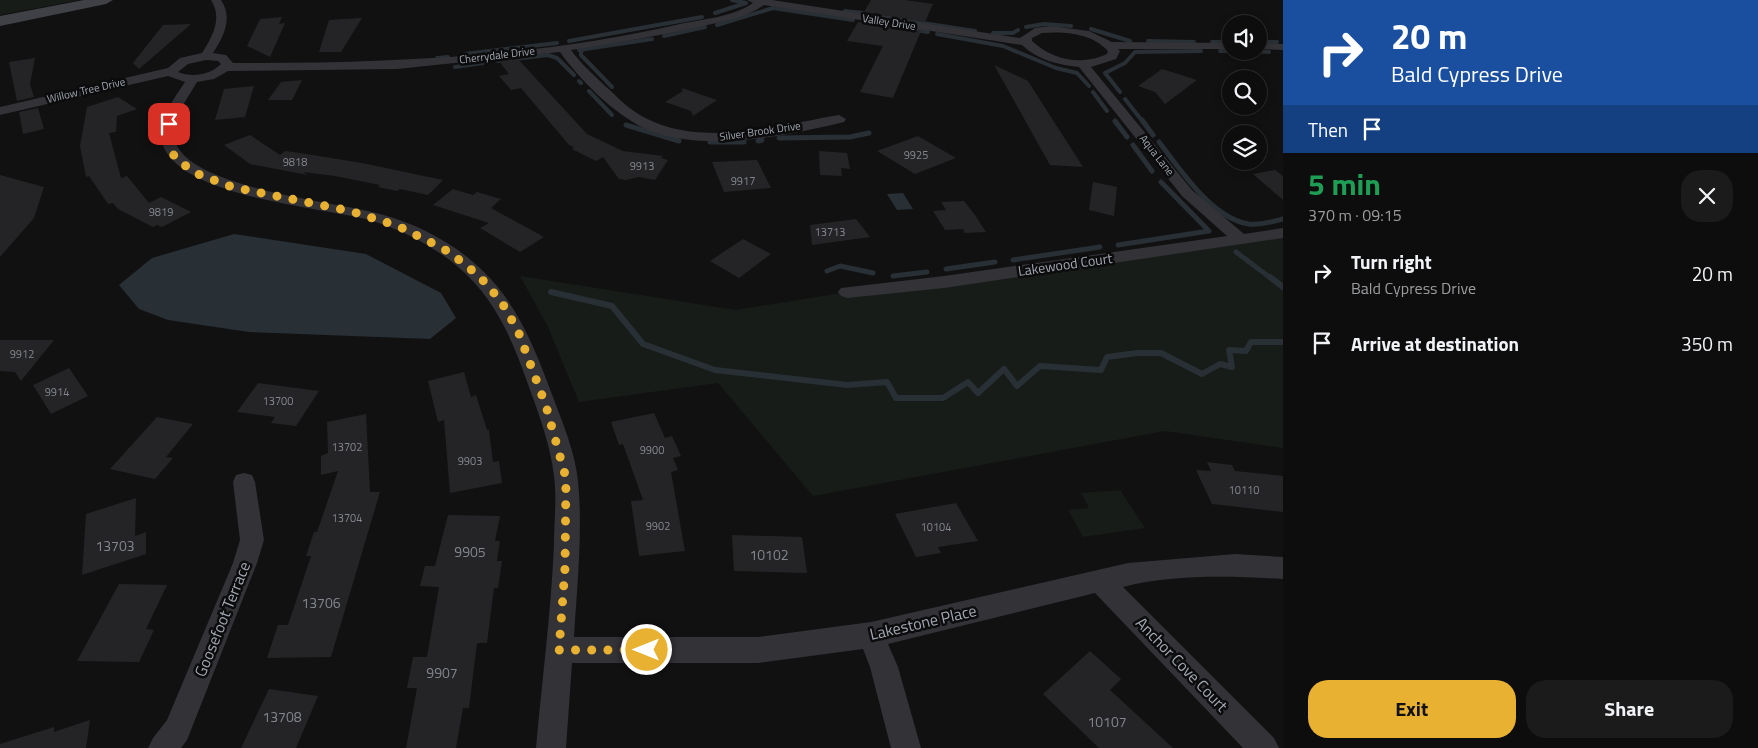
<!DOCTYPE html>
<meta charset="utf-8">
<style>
body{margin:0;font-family:"Titillium Web",sans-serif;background:#1b1b1c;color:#f1f3f6;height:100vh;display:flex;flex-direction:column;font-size:19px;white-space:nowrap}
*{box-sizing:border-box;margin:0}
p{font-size:16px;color:#9a9c9e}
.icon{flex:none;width:28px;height:28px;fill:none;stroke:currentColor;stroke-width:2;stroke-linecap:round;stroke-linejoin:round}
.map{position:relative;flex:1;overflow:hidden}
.side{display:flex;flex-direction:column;background:#0d0d0e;width:475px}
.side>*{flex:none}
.guide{background:#1a4fa0;color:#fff;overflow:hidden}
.tools{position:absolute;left:1222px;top:15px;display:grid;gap:10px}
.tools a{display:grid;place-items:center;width:45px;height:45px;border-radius:50%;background:#0d0d0e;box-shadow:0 2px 8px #0003,0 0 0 1px #2d2d2e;font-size:25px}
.pin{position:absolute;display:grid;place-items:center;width:42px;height:42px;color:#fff;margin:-21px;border-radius:10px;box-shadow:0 2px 8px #0006}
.me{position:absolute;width:55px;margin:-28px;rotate:270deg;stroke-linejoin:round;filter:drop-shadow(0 0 4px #0008)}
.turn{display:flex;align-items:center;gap:18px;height:105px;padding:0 25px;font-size:22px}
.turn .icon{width:65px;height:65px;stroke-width:2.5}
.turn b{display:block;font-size:35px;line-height:42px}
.then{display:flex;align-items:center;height:48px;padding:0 25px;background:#0003;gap:10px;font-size:19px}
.round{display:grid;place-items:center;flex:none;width:52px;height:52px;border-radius:20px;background:#1b1b1c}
.overview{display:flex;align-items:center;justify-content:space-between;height:85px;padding:0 25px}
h1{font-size:30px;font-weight:700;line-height:38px;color:#1e9e55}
.button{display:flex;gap:10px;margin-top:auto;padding:10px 25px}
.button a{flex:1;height:58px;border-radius:20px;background:#e8b132;color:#111;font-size:20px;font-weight:700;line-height:58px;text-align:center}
.button a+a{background:#1b1b1c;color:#f1f3f6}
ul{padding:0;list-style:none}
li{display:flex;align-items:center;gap:15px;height:70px;padding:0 25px}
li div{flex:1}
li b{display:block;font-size:19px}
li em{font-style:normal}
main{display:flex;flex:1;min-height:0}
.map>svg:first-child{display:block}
</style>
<main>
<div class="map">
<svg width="1283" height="748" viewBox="0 0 1283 748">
<rect width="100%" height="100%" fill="#111112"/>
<path fill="#171c18" d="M 0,0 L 79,0 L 0,15 Z
M 1283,233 L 1283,448 L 1165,431 L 813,496 L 718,383 L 579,402 L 548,327 L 520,276 L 736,310 L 847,292 Z
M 1120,490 L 1145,528 L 1083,537 L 1068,510 L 1089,508 L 1081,493 Z"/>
<path fill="#282f35" d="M 903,193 L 913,209 L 897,210 L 887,194 Z
M 234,234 L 366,254 L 441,293 L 456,318 L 430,339 L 249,332 L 168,320 L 139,309 L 119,285 L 152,258 Z"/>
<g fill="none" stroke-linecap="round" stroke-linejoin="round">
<path stroke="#282f35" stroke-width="4" d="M 732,0 L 746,3
M 845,11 L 863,13
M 715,13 L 746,3
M 883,17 L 975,31
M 877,24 L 928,32
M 717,25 L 773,8 L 853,20
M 1026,27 L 1044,24 L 1071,26
M 1091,29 L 1130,41
M 993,33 L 1013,33 L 1018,30
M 937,34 L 1003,46 L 1056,68 L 1077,73 L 1089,86
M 664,36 L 705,27
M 569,41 L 702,17
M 1148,41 L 1194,42
M 1212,42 L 1231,42
M 1259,42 L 1277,42
M 584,49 L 581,51 L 581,55 L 612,87
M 579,50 L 652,39
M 1220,51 L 1231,51
M 1249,51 L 1269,52
M 465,54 L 557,43
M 437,58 L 448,57
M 498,61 L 548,55 L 557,58 L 574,75
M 455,67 L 483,63
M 579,81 L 581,83
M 589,91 L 612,115
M 1093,92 L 1107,111
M 1120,92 L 1105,73 L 1125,63 L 1135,52 L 1201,51
M 1125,99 L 1143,122"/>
<path stroke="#282f35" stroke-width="5" d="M 1142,120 L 1153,135
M 1115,121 L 1127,137
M 626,125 L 679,141
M 779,138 L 850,137 L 869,133
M 758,141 L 762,140
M 710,142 L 744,142
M 1159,142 C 1180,169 1212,219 1249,224 C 1260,225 1272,222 1283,219
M 1133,145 L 1152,171
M 1118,245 L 1209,231 L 1161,182
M 1236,252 L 1272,279
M 1013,260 L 1100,247
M 946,269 L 995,262
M 827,271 L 840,266 L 873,273
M 893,276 L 927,272"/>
<path stroke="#282f35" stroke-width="6" d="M 1270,277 L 1283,287
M 551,292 L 612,306 L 643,344 L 715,370 L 847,385 L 887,382 L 896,398 L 943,398 L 968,382 L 978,393 L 1004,369 L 1017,386 L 1040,366 L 1101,370 L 1107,357 L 1137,353 L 1161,353 L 1202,374 L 1220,364 L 1232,367 L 1229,350 L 1246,351 L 1251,342 L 1283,342"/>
</g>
<path fill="#242426" d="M 871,0 L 905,0 L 933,4 L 925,22 L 864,12 Z
M 282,17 L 279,24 L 285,23 L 270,57 L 247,46 L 260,19 Z
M 362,18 L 341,52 L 319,52 L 329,20 Z
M 858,22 L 921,31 L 893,98 L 860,92 L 883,46 L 847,41 Z
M 191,24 L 139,69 L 133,63 L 163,25 Z
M 35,58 L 30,84 L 34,97 L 17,101 L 9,62 Z
M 517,58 L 587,134 L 623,151 L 663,156 L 661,158 L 668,160 L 655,180 L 639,177 L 626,180 L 619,179 L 603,157 L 596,161 L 572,149 L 574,147 L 569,145 L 521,88 L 511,90 L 499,76 L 509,74 L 498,60 Z
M 994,65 L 1028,81 L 1083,167 L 1050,165 Z
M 1162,69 L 1197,80 L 1165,104 L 1155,92 L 1138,86 Z
M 302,80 L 292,100 L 268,100 L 281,82 Z
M 254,86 L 245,117 L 215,120 L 224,89 Z
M 682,88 L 708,97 L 717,100 L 693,116 L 691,111 L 665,102 L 683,91 Z
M 118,97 L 137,109 L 117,116 L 116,132 L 109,133 L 121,178 L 127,176 L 149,203 L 161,197 L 191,212 L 162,227 L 157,225 L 153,227 L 118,209 L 113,203 L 108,204 L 89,176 L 86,177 L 80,146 L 87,107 Z
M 38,108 L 44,129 L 23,134 L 19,112 Z
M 250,135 L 280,155 L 285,151 L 300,153 L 362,163 L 443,180 L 428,195 L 400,189 L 397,191 L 378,187 L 380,185 L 335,176 L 303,172 L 308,175 L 250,164 L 224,145 Z
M 918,136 L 956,158 L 915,174 L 877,151 Z
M 819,151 L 847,153 L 850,169 L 841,168 L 842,176 L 820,175 Z
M 757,160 L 771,188 L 724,192 L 712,162 Z
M 1275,170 L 1283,176 L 1283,200 L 1253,174 Z
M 0,175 L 44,187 L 34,218 L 0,257 Z
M 1093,182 L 1117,187 L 1114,216 L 1089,210 Z
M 453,189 L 473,195 L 477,192 L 501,199 L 491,208 L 544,237 L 520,252 L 480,228 L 489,223 L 433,205 Z
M 964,201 L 975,215 L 986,232 L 965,233 L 963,229 L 945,230 L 933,211 L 946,210 L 941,202 Z
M 856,219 L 870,237 L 812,245 L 810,225 Z
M 743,239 L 771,254 L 739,278 L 710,261 Z
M 0,340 L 54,340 L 21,381 L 15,372 L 0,371 Z
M 69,368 L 88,396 L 51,414 L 33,385 Z
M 464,372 L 471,397 L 476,395 L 487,430 L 489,430 L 493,462 L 499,461 L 502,483 L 450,493 L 444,420 L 438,422 L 428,381 Z
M 258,383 L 319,391 L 296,426 L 271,423 L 275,417 L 237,412 Z
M 654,413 L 665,438 L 672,436 L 681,456 L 673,458 L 678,470 L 671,472 L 685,551 L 639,556 L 631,501 L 643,500 L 623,444 L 619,445 L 611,422 Z
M 366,414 L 370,492 L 380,492 L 331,657 L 267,658 L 278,625 L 288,625 L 311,556 L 306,556 L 314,532 L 317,532 L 338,471 L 321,475 L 321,456 L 328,453 L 327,422 Z
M 157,417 L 193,424 L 166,457 L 173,458 L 155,479 L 110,469 Z
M 1207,462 L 1232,465 L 1235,471 L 1283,476 L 1283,512 L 1212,504 L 1196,470 L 1211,471 Z
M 136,498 L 135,536 L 146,532 L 146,554 L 82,575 L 86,514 Z
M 956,503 L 978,541 L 938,547 L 941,553 L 916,557 L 895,514 Z
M 448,515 L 500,516 L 495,541 L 500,541 L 497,561 L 502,561 L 498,588 L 494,588 L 487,643 L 477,643 L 469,708 L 463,708 L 456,748 L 406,748 L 417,688 L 407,688 L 413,657 L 427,657 L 439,587 L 420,586 L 425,566 L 435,566 Z
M 732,535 L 802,537 L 807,573 L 734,571 Z
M 119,584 L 167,585 L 146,629 L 154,630 L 139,662 L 77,661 Z
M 1090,651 L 1121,679 L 1110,690 L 1173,748 L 1099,748 L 1043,694 Z
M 269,689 L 318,696 L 296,748 L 241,748 Z
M 90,720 L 86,748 L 0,748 L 0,744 L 54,727 L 54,732 Z"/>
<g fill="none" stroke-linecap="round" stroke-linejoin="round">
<path fill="#323237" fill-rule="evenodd" d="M 211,0 L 221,0 C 233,18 224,36 213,53 L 226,55 L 233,63 C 382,63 534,58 680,24 C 703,19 733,17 753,3 L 747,0 L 772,0 L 1020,38 L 1035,28 L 1051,26 L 1089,31 L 1112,42 L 1231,43 L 1231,49 L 1118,49 L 1120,51 L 1116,59 L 1091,67 L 1192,190 L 1244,234 L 1283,228 L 1283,238 L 944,288 L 847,298 L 841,296 L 838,292 L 841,288 L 944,276 L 1227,236 L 1182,196 L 1079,67 C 1058,65 1038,60 1022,45 L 764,5 C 746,18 724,21 703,26 C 659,36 615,43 571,50 C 581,64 593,74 605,86 C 614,93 622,103 631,109 C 690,152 774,126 839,115 L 846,119 L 844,122 C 786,136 700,154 644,128 C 614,114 579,79 560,52 L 397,69 L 228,71 L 214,79 L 197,82 C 188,98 169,122 175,141 C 190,189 336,201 380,214 C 418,224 456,244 484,272 C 519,306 536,352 553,397 C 563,424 575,452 578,481 C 583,531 577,587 574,637 L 758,637 L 871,622 L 1128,563 L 1235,554 L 1283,557 L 1283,579 C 1232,576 1173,574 1123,587 L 1274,738 L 1279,748 L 1243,748 L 1095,593 L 888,644 L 898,667 L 921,748 L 891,748 L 870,667 L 863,649 L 758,663 L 572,663 L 566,748 L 536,748 C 542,680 551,613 554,544 C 554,522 557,499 554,476 C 550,442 537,409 525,376 C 510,334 492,295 457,266 C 432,245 400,229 369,220 C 321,207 172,197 161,139 C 157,119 175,98 185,82 L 168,76 L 0,115 L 0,107 L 168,68 L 180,58 L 202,53 C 212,37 223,19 211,0 ZM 1042,33 C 1064,31 1092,33 1108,51 L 1107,54 C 1082,66 1052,60 1032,41 L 1032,38 ZM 206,60 L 218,61 L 221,64 C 210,75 192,78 178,72 L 188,64 Z
M 1259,43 L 1283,44 L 1283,50 L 1259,49 Z
M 244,473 L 252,475 L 255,482 L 264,540 L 257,563 L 187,740 L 181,748 L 148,748 L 153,738 L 167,720 L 233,563 L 240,540 L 233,482 L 236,475 Z"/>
<path fill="#404147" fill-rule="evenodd" d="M 84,0 L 113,0 L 106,4 L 0,26 L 0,16 Z"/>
</g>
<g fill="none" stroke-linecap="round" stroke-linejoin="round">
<path stroke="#e8b132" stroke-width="9" stroke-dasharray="0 16.2" d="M 169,124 L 168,141 L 171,151 L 177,160 L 198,174 L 232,187 L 350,211 L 398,226 L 444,249 L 462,262 L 480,277 L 501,301 L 518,331 L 546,406 L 566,478 L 565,568 L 559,650 L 647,650"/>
</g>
<g text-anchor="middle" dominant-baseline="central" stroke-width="5" stroke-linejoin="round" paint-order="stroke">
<g font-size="11" fill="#a2a7b2" stroke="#0c0c0d">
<text transform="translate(889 22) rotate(9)">Valley Drive</text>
<text transform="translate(497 55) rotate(-7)">Cherrydale Drive</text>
<text transform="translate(86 90) rotate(-13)">Willow Tree Drive</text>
<text transform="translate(760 131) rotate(-8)">Silver Brook Drive</text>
<text transform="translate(1157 155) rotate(52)">Aqua Lane</text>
</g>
<g font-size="11" fill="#82868e">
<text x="916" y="155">9925</text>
<text x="295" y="162">9818</text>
<text x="642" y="166">9913</text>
<text x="743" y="181">9917</text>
<text x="161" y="212">9819</text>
<text x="830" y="232">13713</text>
<text x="22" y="354">9912</text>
<text x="57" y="392">9914</text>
<text x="278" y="401">13700</text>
<text x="347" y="447">13702</text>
<text x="652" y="450">9900</text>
<text x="470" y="461">9903</text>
<text x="1244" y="490">10110</text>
<text x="347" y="518">13704</text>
<text x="658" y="526">9902</text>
<text x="936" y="527">10104</text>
</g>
<g font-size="14" fill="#a2a7b2" stroke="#0c0c0d">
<text transform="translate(1065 264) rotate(-8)">Lakewood Court</text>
</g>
<g font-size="14" fill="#82868e">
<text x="115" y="545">13703</text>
<text x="470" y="551">9905</text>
<text x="769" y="554">10102</text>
<text x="321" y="602">13706</text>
<text x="442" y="672">9907</text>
<text x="282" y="716">13708</text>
<text x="1107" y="721">10107</text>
</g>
<g font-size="16" fill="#a2a7b2" stroke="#0c0c0d">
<text transform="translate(222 619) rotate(-68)">Goosefoot Terrace</text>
<text transform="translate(923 622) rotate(-13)">Lakestone Place</text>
<text transform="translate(1182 664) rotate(46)">Anchor Cove Court</text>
</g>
</g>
</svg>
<div class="tools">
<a><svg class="icon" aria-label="sound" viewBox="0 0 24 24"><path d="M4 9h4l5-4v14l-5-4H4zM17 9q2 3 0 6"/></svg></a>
<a><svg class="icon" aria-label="search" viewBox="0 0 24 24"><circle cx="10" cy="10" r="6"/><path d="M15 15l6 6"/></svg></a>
<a><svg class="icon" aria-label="layers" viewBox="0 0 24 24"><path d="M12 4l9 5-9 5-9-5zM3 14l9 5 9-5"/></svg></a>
</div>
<div class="pin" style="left:169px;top:124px;background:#d93025"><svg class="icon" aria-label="arrive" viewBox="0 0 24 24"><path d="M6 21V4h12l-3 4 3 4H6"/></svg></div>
<svg class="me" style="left:647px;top:650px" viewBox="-20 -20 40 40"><circle r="17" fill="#e8b132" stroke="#fff" stroke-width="3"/><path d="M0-11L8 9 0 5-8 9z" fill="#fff"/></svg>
</div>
<section class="side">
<div class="guide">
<div class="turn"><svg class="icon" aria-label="right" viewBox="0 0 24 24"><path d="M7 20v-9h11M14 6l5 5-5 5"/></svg><div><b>20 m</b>Bald Cypress Drive</div></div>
<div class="then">Then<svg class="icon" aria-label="arrive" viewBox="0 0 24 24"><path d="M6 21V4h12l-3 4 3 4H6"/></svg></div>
</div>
<div class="overview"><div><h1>5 min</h1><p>370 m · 09:15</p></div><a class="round"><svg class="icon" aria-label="close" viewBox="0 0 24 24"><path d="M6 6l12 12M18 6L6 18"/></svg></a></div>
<ul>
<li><svg class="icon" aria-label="right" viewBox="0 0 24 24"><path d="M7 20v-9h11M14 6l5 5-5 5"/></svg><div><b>Turn right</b><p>Bald Cypress Drive</p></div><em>20 m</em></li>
<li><svg class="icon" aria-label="arrive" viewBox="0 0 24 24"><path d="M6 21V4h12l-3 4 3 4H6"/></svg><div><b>Arrive at destination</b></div><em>350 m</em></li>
</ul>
<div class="button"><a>Exit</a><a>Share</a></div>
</section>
</main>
